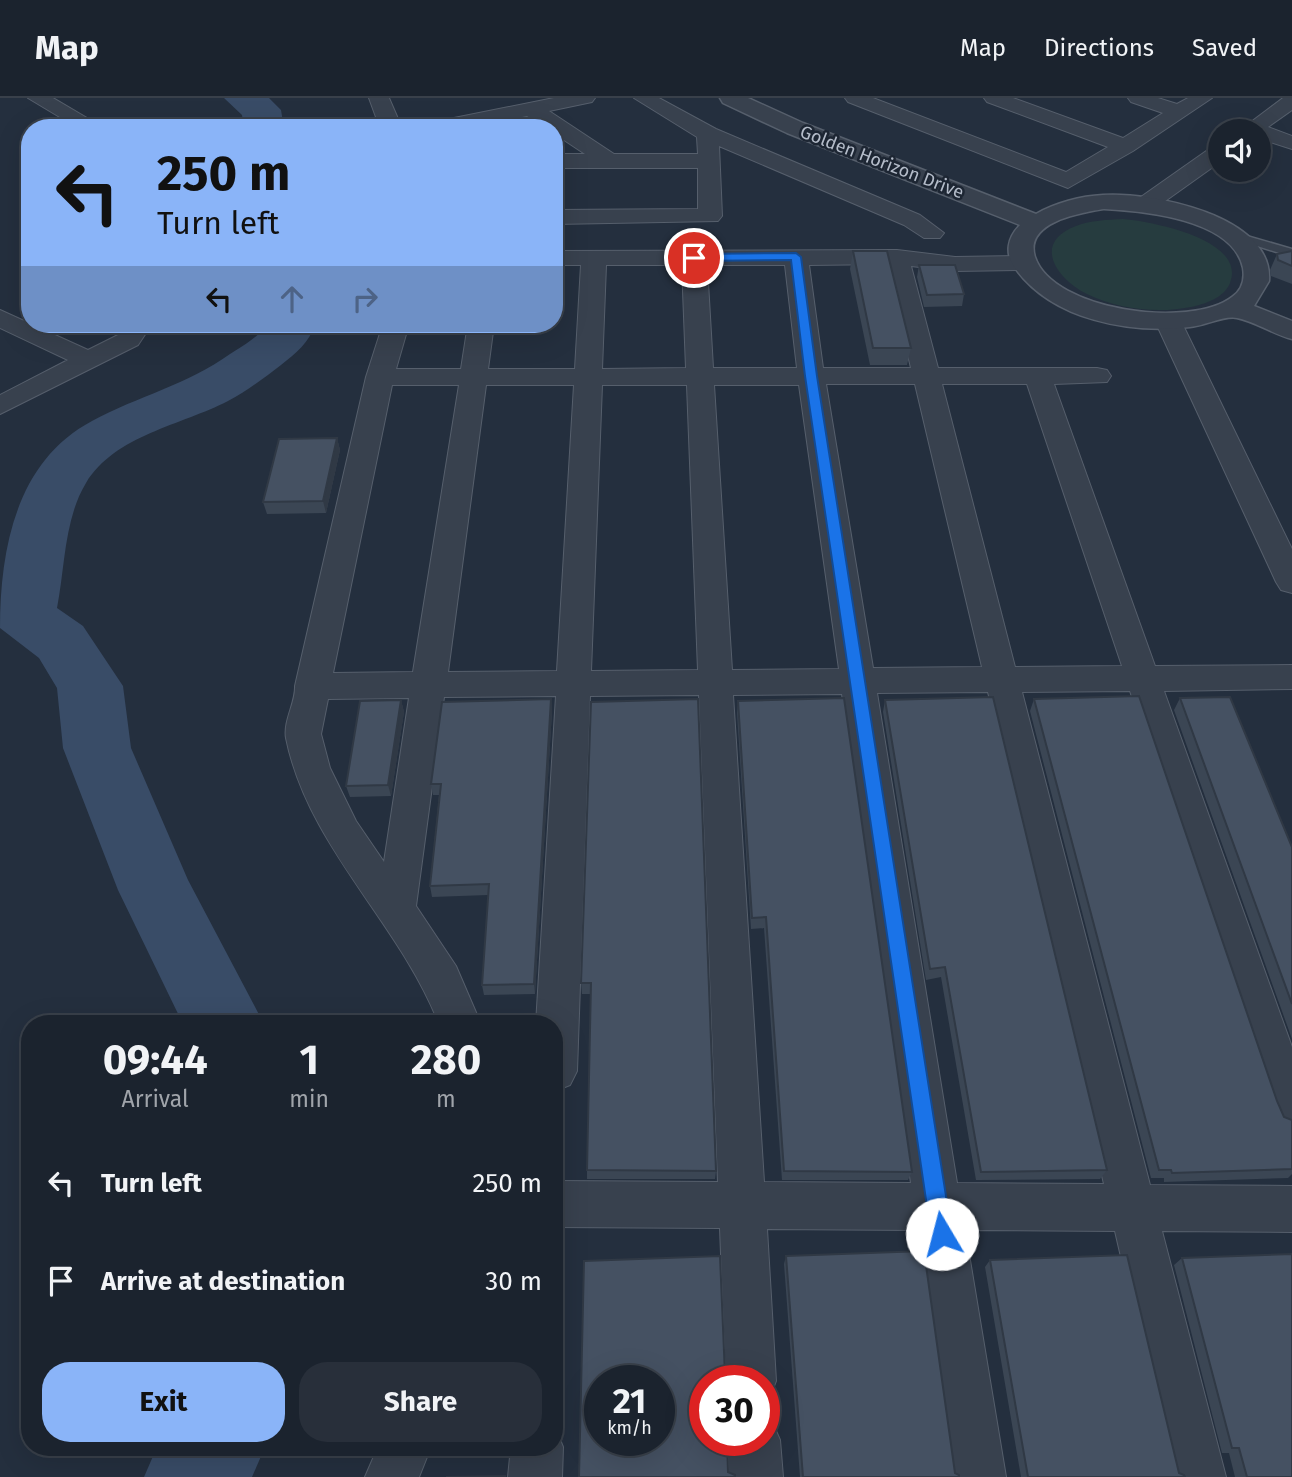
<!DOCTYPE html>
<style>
body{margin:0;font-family:"Fira Sans",sans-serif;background:#282f3a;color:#f1f3f6;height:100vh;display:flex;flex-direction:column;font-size:26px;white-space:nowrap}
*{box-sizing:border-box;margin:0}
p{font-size:23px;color:#a0a4aa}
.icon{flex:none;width:38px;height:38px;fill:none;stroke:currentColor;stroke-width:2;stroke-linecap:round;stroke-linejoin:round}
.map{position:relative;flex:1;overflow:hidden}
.drawer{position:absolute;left:21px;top:917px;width:542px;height:441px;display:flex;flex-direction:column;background:#1b232e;border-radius:28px;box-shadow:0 7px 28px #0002,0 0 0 2px #39404a}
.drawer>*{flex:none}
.banner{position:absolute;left:21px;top:21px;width:542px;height:214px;border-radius:28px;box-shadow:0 7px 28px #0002,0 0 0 2px #39404a;background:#8ab4f8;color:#111;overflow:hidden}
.controls{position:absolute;left:1208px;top:21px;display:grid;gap:14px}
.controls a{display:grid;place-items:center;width:63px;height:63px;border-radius:50%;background:#1b232e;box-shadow:0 7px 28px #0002,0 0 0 2px #39404a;font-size:35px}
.speed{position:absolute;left:584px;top:1267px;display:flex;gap:14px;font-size:35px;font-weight:700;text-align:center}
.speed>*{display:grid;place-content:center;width:91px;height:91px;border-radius:50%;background:#1b232e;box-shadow:0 7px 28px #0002,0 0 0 2px #39404a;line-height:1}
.speed small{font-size:18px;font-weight:400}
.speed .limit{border:10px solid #d22;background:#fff;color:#111}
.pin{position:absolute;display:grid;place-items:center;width:60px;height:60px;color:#fff;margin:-30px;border:4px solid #fff;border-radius:50%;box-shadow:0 2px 7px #0007}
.me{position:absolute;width:77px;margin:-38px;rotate:352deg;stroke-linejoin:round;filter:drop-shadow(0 0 5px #0008)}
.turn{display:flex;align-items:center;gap:24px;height:147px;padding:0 21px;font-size:32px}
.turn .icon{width:91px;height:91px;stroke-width:2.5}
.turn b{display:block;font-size:49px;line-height:60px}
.lanes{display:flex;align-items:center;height:66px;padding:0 21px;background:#0003;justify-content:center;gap:35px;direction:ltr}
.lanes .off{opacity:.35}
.eta{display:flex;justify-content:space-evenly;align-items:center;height:119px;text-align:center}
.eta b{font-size:42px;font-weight:700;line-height:49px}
.primary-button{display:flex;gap:14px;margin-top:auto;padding:14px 21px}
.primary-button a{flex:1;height:80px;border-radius:28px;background:#8ab4f8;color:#111;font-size:28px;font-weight:700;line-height:80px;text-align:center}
.primary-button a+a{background:#282f3a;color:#f1f3f6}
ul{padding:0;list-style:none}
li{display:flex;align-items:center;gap:21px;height:98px;padding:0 21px}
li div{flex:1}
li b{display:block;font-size:26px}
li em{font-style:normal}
header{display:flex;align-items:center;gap:42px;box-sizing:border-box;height:98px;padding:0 35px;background:#1b232e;border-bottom:2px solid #39404a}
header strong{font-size:33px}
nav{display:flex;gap:38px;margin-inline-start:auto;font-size:24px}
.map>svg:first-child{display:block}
</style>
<header>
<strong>Map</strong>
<nav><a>Map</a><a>Directions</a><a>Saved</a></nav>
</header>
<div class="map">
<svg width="1292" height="1379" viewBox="0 0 1292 1379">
<rect width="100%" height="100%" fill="#242f3e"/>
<path fill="#263c3f" d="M 1123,121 C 1149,123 1247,141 1230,185 C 1224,200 1205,206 1191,209 C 1157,216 1118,211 1087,196 C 1057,181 1031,145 1076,128 C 1091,122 1107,122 1123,121 Z"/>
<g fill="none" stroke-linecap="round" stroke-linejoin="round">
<path fill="#394c67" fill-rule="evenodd" d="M 224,0 L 269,0 L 281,12 L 284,30 L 244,30 L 242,17 Z
M 266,226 L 315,226 C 310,244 295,256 281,267 C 264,280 247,293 228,303 C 182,327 115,337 86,385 C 64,421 65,470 57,510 L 83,528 L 123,588 L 131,650 L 188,782 L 264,926 L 183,926 L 118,792 L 63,650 L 57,590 L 39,560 L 0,530 C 0,452 16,363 92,323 C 138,298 187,287 230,256 C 241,249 261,238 266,226 Z
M 157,1349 L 265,1349 L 252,1379 L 144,1379 Z"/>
<g stroke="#565f6c" stroke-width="3">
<path id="service" d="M 1226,132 L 1292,151 L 1292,159 L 1226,138 Z"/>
</g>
<g stroke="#565f6c" stroke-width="2">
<path id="minor" d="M 28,0 L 53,0 L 104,30 L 78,30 Z
M 369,0 L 389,0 L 402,30 L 380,30 Z
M 554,0 L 595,0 L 592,4 L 549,13 L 614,56 L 698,56 L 697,39 L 634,0 L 659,0 L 716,31 L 920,117 L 944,135 L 940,140 L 924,140 L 904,127 L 719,48 L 722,118 L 718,123 L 555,126 L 555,112 L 698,111 L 698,70 L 555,70 L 555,56 L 585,56 L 555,36 L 555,30 L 545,30 L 527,18 L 467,30 L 424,30 L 434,24 Z
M 845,0 L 873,0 L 1066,74 L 1108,49 L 987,4 L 984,0 L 1013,0 L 1123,40 L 1163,15 L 1131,4 L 1128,0 L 1158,0 L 1177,6 L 1188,0 L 1212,0 L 1133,53 L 1068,90 L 848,4 Z
M 1283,0 L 1292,0 L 1292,12 L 1268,29 L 1292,38 L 1292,51 L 1258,40 L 1258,33 L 1239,33 Z
M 1220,48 L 1220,64 L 1154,111 L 1138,111 L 1135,106 L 1138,101 L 1212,49 Z
M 897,152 L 955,159 L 1025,158 L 1034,160 L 1037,165 L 1034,170 L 1025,172 L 955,173 L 911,168 L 938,270 L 1097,270 L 1107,272 L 1111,278 L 1107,284 L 1054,286 L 1155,568 L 1292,567 L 1292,591 L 1164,593 L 1292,949 L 1292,1032 L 1276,1026 L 1270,1011 L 1130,593 L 1022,594 L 1150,1087 L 1292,1088 L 1292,1134 L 1162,1133 L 1226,1379 L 1172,1379 L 1115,1133 L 965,1132 L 1006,1379 L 952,1379 L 918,1132 L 767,1131 L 776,1283 L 769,1301 L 765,1303 L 765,1283 L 726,1283 L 720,1130 L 555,1129 L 555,1083 L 718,1084 L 699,597 L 590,598 L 577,973 L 570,987 L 555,993 L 555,926 L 536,926 L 556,598 L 444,599 L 416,808 L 456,868 L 481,926 L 439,926 C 400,825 308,749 286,640 C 283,623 296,604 295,588 L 366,279 L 383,226 L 409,226 L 396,271 L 461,271 L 468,226 L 494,226 L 488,271 L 575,271 L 581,167 L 555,167 L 555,153 ZM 887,166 L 911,270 L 823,270 L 809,167 ZM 606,167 L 682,167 L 686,270 L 602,271 ZM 707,167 L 785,167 L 797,270 L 713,270 ZM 826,286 L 915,286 L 982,569 L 873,570 ZM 942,286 L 1027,286 L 1122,568 L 1015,569 ZM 392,287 L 459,287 L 413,574 L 333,575 ZM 486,287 L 574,287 L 557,573 L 448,574 ZM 602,287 L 687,287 L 698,572 L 591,573 ZM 714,287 L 799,287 L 839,571 L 732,572 ZM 988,594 L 1104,1086 L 957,1085 L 877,595 ZM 842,596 L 911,1085 L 764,1084 L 733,597 ZM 409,600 L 384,764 L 356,723 L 330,670 L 321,636 L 328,601 Z
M 0,212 L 88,252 L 120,236 L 126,226 L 152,226 L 138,247 L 0,316 L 0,297 L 68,262 L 0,230 Z
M 1168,215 L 1177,218 L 1181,223 L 1292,451 L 1292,495 L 1281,492 L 1276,484 L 1155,223 L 1159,218 Z
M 765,1320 L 772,1324 L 780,1342 L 783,1379 L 729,1379 L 728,1342 L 765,1342 Z
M 555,1330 L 563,1349 L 562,1379 L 508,1379 L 511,1349 L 555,1349 Z
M 378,1349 L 431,1349 L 419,1379 L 365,1379 Z"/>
</g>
<g stroke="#565f6c" stroke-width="3">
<path id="tertiary" d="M 720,0 L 748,0 L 803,25 L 1036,116 C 1055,105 1081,98 1103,97 C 1151,94 1274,117 1269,183 L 1254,208 L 1292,223 L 1292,241 C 1273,236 1256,224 1237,220 C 1225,217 1204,228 1190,229 C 1130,236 1052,222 1015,170 C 1004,155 1008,139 1020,127 L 787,35 L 723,5 ZM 1104,111 C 1143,113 1233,121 1243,170 C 1245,182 1242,192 1232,199 C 1191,231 1053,213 1035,159 C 1024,124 1080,115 1104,111 Z"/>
</g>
<use href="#service" fill="#38414e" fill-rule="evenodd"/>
<use href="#minor" fill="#38414e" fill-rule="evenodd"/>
<use href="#tertiary" fill="#38414e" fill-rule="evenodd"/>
</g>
<path fill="#3b4654" d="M 853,153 L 911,250 L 907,267 L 870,267 L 850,171 Z
M 1292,153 L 1292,186 L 1271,178 L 1270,172 L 1277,156 Z
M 919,167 L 964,196 L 962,208 L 924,209 L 917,179 Z
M 337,340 L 340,352 L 326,415 L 267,416 L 263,404 Z
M 1180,600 L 1292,749 L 1292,941 L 1174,612 Z
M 551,601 L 552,613 L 535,896 L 484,897 L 482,887 L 488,797 L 432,799 L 430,788 L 439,697 L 433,697 L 431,686 Z
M 1034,601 L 1277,1003 L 1284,1019 L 1292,1022 L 1292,1076 L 1288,1080 L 1164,1084 L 1164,1080 L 1151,1080 L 1030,613 Z
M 401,602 L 404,614 L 391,698 L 350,699 L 346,688 Z
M 885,602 L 1107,1072 L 1100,1081 L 976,1082 L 941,879 L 926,882 L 883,614 Z
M 738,603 L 912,1074 L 908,1082 L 782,1082 L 764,830 L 751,831 L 737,615 Z
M 591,604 L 716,1073 L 715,1081 L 587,1081 L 587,1072 L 591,896 L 582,896 L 581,885 Z
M 786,1158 L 955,1375 L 959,1379 L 800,1379 L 784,1166 Z
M 1182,1160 L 1292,1379 L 1235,1379 L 1229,1355 L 1222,1355 L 1174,1167 Z
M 990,1162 L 1179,1375 L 1185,1379 L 1021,1379 L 985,1169 Z"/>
<path fill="#303945" d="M 337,340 L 340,352 L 326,415 L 323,403 Z
M 551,601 L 552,613 L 535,896 L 534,886 Z
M 401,602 L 404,614 L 391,698 L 388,687 Z"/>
<path fill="#455162" stroke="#303945" stroke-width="2" fill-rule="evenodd" d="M 853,153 L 887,153 L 911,250 L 873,250 Z
M 1292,153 L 1292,168 L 1278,162 L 1277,156 Z
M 919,167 L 955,167 L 964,196 L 927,197 Z
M 337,340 L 323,403 L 263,404 L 279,341 Z
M 1139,598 L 1277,1003 L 1284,1019 L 1292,1022 L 1292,1071 L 1172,1075 L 1171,1072 L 1159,1072 L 1034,601 Z
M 993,599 L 1107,1072 L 981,1074 L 945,869 L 930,871 L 885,602 Z
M 1230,599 L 1292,749 L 1292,906 L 1180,600 Z
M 844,600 L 912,1074 L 784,1073 L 766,819 L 752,820 L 738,603 Z
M 551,601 L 534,886 L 482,887 L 489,786 L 430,788 L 441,686 L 431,686 L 442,604 Z
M 698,601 L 716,1073 L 587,1072 L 591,885 L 581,885 L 591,604 Z
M 401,602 L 388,687 L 346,688 L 360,603 Z
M 924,1153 L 955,1375 L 959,1377 L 959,1379 L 803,1379 L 786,1158 Z
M 1292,1156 L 1292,1379 L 1247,1379 L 1239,1350 L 1232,1350 L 1182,1160 Z
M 1127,1157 L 1179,1375 L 1184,1377 L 1185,1379 L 1028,1379 L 990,1162 Z
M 720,1158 L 725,1277 L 732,1280 L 732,1283 L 705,1283 L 705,1342 L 727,1342 L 728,1374 L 735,1377 L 735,1379 L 579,1379 L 584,1163 ZM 600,1283 L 660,1283 L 660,1342 L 600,1342 Z
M 505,1378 L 505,1379 L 446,1379 Z"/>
<path fill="#1a73e8" stroke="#114b97" stroke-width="2" d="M 796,155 L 801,159 L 817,278 L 952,1136 L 949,1143 L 942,1146 L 934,1143 L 931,1136 L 805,278 L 791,162 L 694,163 L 689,160 L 694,156 Z"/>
<g text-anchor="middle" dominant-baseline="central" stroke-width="5" stroke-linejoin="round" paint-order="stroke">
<g font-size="18" fill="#b4bcc9" stroke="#1d2633">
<text transform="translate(882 64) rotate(21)">Golden Horizon Drive</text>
</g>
</g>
</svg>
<div class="controls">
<a><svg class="icon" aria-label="sound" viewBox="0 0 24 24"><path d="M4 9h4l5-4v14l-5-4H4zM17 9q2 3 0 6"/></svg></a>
</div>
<div class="speed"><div>21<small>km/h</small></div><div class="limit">30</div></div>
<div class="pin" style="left:694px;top:160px;background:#d93025"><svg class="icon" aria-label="arrive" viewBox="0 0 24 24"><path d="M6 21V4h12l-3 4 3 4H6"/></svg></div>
<svg class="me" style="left:942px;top:1136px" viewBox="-20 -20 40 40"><circle r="19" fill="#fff"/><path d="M0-13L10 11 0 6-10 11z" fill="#1a73e8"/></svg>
<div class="banner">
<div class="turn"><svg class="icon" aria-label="left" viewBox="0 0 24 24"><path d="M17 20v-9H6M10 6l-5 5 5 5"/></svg><div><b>250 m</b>Turn left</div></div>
<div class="lanes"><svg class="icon" aria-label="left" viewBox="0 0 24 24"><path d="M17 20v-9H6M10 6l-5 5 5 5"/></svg><svg class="icon off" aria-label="ahead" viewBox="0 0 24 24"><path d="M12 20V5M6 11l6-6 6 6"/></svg><svg class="icon off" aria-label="right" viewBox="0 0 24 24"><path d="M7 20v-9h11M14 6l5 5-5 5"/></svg></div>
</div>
<section class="drawer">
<div class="eta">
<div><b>09:44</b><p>Arrival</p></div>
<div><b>1</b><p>min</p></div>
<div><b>280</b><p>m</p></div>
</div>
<ul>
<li><svg class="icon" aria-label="left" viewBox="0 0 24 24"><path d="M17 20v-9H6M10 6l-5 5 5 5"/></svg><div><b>Turn left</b></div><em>250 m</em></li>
<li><svg class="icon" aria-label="arrive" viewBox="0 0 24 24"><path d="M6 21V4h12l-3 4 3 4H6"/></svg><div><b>Arrive at destination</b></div><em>30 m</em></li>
</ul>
<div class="primary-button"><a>Exit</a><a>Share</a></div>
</section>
</div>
